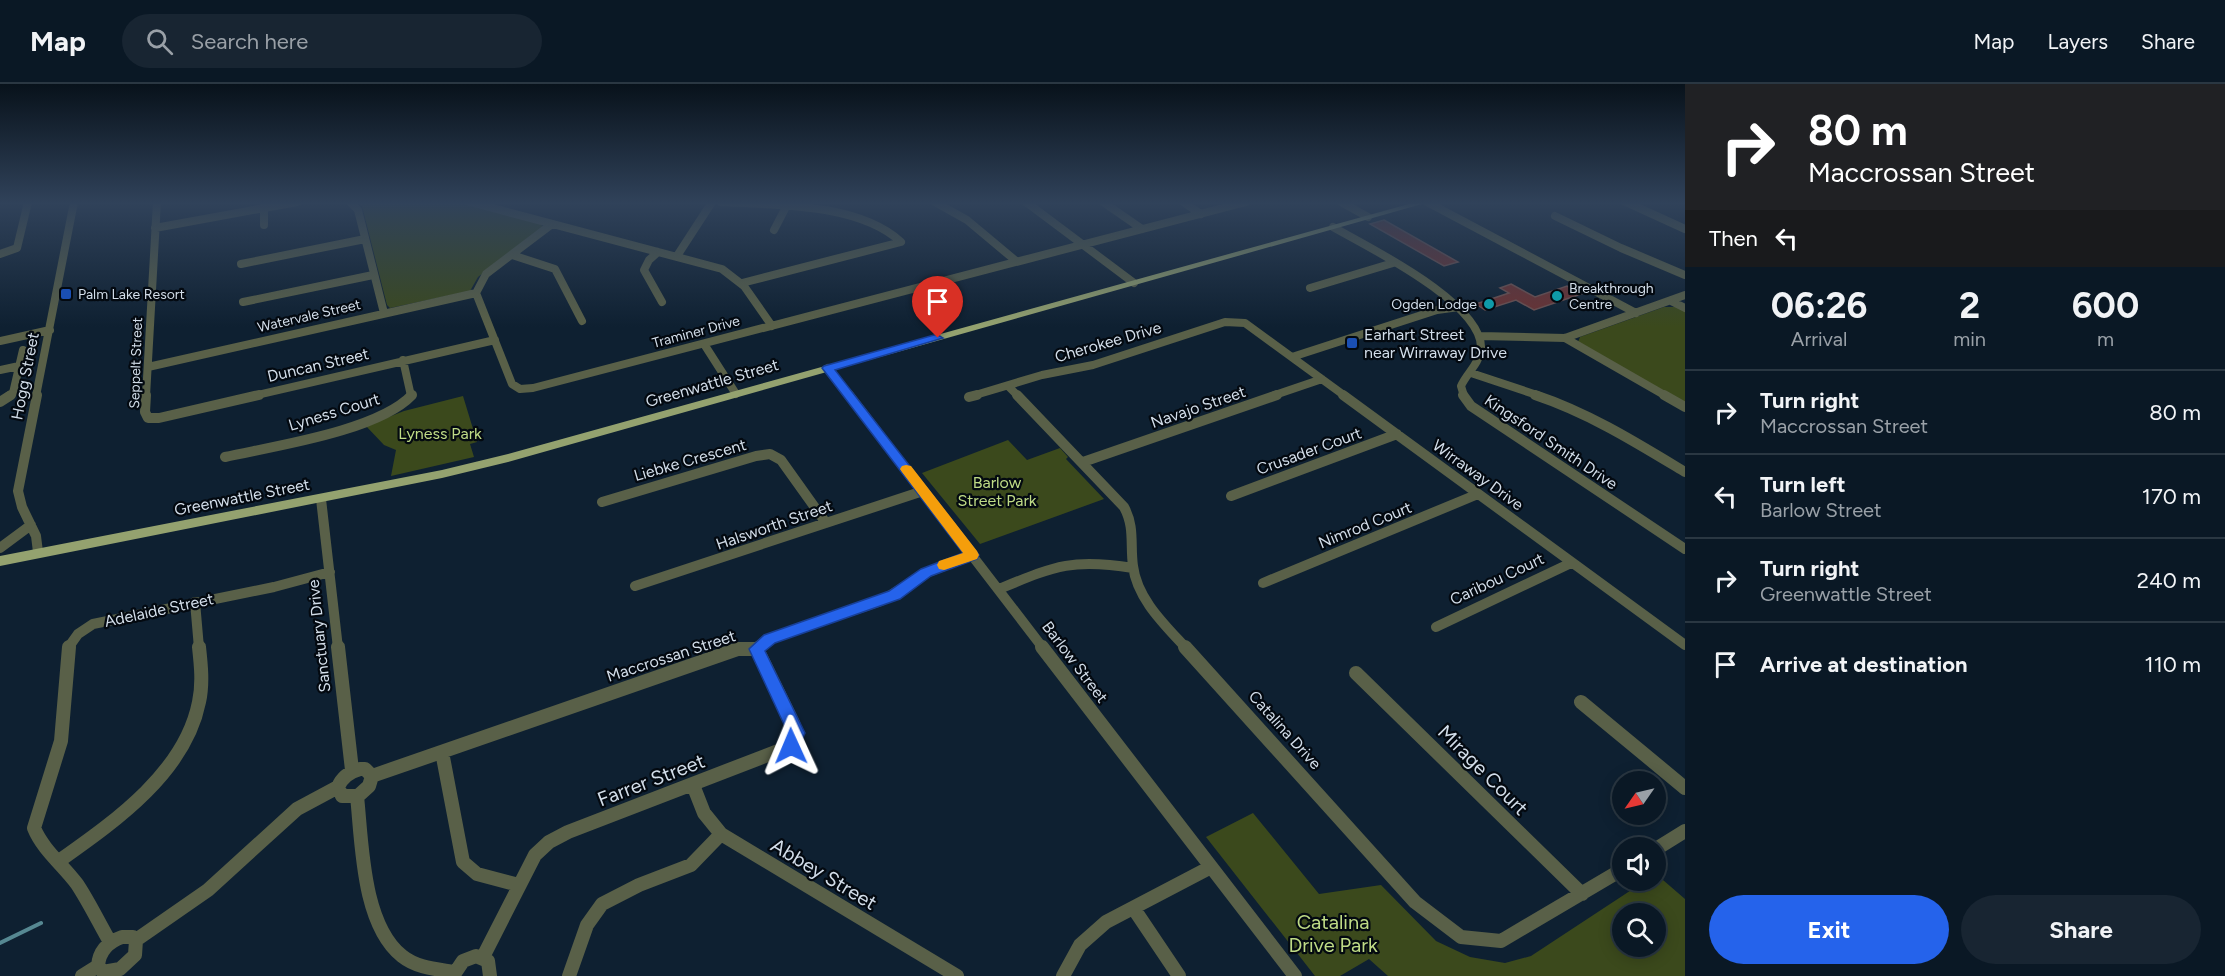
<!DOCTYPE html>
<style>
body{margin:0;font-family:Figtree,sans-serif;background:#182532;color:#f1f3f6;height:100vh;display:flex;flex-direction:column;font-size:22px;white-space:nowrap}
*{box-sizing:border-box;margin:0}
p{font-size:20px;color:#99a0a7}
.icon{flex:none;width:33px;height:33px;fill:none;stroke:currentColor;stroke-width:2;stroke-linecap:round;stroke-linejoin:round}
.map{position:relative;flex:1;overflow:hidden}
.sheet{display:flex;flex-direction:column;background:#0a1825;width:540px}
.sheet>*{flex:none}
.top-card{background:#202124;color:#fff;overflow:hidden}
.needle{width:39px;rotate:236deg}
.tools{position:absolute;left:1612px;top:687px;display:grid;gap:12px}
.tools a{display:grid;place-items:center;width:54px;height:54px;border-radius:50%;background:#0a1825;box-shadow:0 3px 15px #0003,0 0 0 2px #2a3742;font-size:30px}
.pin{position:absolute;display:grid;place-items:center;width:51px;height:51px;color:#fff;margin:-62px -26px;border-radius:50% 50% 50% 0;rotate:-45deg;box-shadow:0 0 6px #0007}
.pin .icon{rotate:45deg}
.me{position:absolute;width:66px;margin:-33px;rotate:359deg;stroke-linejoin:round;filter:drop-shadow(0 0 4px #0008)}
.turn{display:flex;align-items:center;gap:21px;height:126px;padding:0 24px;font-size:27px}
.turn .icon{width:78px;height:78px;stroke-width:2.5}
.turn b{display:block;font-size:42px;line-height:51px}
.then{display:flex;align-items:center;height:57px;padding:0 24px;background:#0003;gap:12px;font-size:22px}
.eta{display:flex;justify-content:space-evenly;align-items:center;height:102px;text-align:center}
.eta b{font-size:36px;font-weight:700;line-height:42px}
.cta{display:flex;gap:12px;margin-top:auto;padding:12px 24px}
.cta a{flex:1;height:69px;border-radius:36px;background:#2563eb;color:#fff;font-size:24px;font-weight:700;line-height:69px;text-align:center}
.cta a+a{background:#182532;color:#f1f3f6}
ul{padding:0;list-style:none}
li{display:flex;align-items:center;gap:18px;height:84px;padding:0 24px;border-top:2px solid #2a3742}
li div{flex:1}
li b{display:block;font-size:22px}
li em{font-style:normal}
header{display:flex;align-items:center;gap:36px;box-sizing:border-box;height:84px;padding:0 30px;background:#0a1825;border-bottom:2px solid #2a3742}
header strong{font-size:28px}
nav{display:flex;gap:33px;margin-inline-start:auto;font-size:21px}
.search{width:420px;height:54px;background:#182532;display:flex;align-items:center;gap:15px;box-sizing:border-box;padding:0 21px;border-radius:33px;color:#99a0a7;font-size:22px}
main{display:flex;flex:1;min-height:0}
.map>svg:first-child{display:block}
</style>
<header>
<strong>Map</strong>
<div class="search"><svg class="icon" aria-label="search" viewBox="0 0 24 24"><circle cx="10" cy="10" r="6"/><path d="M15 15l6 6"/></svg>Search here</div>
<nav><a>Map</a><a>Layers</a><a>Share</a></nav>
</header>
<main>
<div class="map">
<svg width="1685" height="892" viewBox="0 0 1685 892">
<rect width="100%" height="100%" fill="#0e2031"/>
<path fill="#3b491c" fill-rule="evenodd" d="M 356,118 L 461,118 L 539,138 L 543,143 L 478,193 L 470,207 L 390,224 L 387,221 L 362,122 Z
M 1664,223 L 1676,223 L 1685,227 L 1685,320 L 1578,258 L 1580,253 Z
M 463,312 L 477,358 L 470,360 L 474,373 L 391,392 L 396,366 L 384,361 L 366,342 L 404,327 Z
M 1008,356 L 1027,376 L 1060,364 L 1068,373 L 1066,375 L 1104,415 L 980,460 L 922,389 Z
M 1253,729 L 1319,810 L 1381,801 L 1436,857 L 1470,873 L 1505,879 L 1531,872 L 1645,797 L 1658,798 L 1663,796 L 1685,815 L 1685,892 L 1388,892 L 1369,875 L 1340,892 L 1315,892 L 1206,753 ZM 1623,830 L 1656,830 L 1656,862 L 1623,862 Z"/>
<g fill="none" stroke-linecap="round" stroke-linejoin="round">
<path stroke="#568892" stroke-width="4" d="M 0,859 L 41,839"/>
</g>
<path fill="#6d3232" stroke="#6f5150" stroke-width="1.5" d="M 1384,136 L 1458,178 L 1444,182 L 1370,140 Z
M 1511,200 L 1535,213 L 1567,202 L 1581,210 L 1534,226 L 1516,216 L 1485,226 L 1476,220 L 1509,209 L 1500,204 Z"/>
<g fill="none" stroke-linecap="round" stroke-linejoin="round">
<path stroke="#596048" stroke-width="8" d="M 350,118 L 358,126 L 384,229
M 470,118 L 722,185 L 744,202 L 772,242
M 721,118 C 776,121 859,119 901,158 L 742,199
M 935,118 L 967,136 L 1016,177
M 1026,118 L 1134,199
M 1103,118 L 1142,145
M 1183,118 L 1201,130
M 1341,118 L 1368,133
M 1427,118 L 1636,229
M 1626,118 L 1685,145
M 264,124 L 264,141
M 1555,132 L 1621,164 L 1685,191
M 552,140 L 486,190 L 476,209 L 512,300 L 520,305 L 533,304 L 1246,118
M 1333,143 C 1368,163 1485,220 1481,266 C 1479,280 1466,290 1461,302 L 1464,312
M 155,144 L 297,118
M 774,146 L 786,123
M 658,168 L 649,176 L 644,186 L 662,218
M 0,170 L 17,164 L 28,118
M 512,171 L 555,185 L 582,237
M 677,172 L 712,118
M 241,180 L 365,155
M 1310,204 L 1393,179
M 1671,217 L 1685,224
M 243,218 L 373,191
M 1480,252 L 1565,254 L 1685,211
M 1565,254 L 1666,312
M 0,257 L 50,246
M 704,260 L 736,310
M 1292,273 L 1437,226 L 1459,223
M 403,276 L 411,312
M 148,283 L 476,209
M 828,284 L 850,312
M 0,286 L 19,282
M 1471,289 L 1540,312
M 1008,302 L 1018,312
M 8,312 L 13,309 L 23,266
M 36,312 L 74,118
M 146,312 L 157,118
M 253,312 L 495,256
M 972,312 L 1042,291 L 1093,281 L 1225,238 L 1245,239 L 1345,312
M 1272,312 L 1322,295"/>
<path stroke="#596048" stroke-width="10" d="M 37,311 L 18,407 L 22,423 L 36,452 L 38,468
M 146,311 L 145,328 L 148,334 L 159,334 L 259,311
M 849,311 L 1043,564
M 1017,311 L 1124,423 C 1135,443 1130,461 1133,482 C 1137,515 1165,541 1186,564
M 1343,311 L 1685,561
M 1463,311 L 1471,322 L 1685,465
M 1535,311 C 1589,329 1637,359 1685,388
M 1664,311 L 1685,323
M 969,313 L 977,311
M 0,318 L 11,311
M 225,373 C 274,362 378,347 412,311
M 1083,378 L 1277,311
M 1231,412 L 1397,350
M 321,415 L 338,564
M 602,418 L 756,372 L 770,370 L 781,376 L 826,439
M 0,464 L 31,441
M 1263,499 L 1478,410
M 635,502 L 923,407
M 999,505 C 1055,482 1072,474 1133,484
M 195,518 L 199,564
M 1436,543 L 1571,479
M 68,564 L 78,550 L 93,540 L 274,503 L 330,488
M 758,564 L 769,555 L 881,517 L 926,489 L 972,471"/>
<path stroke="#596048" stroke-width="14" d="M 69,563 L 61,657 L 34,744 C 43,766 63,781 77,800 C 89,818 99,839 110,858
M 338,563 L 352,686
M 1042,563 L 1295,892
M 1185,563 L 1415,818 L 1461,853 L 1501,857 L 1623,785
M 1356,589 L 1582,810
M 1581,618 L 1685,704
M 442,668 L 463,778 L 477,790 L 519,801
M 360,685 L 365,685 L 372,692 L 369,702 L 358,712 L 342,712 L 338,703 C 342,693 349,688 360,685 Z
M 372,692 L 738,565 L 757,565 L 760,563
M 693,701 L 704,729 L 721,750 L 957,892
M 357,712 C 362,759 362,840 402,872 C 417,884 436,885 454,888
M 1656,765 L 1685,747
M 59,777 C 114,738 185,689 199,618 C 203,600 201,581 199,563
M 1134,825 L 1179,892
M 122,853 L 133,853 L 136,856 L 135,871 L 120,885 L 103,888 L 98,882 C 99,867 108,858 122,853 Z
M 136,856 L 208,806 L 297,725 L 338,703
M 483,873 L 535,771 L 549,758 L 568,748 L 791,662 L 796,649 L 793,639 L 757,565
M 82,892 L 98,882
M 453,892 L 463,877 L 476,872 L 488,877 L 490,892
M 569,892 L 587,841 L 602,820 L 639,801 L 691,781 L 721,750
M 1063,892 L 1080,861 L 1106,838 L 1211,783"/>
<path fill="#94a26f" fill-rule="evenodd" d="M 1416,118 L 1429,118 L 508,378 L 442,394 L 0,482 L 0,472 L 442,386 L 508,370 Z"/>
</g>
<linearGradient id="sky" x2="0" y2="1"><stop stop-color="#08121b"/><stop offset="0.49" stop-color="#30425a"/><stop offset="1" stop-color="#30425a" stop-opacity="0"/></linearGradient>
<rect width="1685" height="243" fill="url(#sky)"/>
<path fill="#2563eb" stroke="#184099" stroke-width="1.5" d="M 934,251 L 938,251 L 943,254 L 835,286 L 979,471 L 977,475 L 931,492 L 900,515 L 775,559 L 765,567 L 805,649 L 797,667 L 791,669 L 785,667 L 783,662 L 788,649 L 749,565 L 764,551 L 889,507 L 921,485 L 963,469 L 822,284 L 824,282 Z"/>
<path fill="#f59e0b" d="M 906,381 L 911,382 L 977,467 L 979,471 L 977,475 L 944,486 L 939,485 L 937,481 L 939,477 L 963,469 L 902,388 L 900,385 L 902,382 Z"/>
<g fill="#1a4fb4" stroke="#030910" stroke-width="2">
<rect x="60" y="204" width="12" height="12" rx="3"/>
<rect x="1346" y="253" width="12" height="12" rx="3"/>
</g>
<g fill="#0f9aa8" stroke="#030910" stroke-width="2">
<circle cx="1557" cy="212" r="6"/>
<circle cx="1489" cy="220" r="6"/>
</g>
<g text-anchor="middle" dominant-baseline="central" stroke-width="4.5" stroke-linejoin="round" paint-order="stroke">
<g font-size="14" fill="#d2dde9" stroke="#030910" text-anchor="start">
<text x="1569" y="204">Breakthrough<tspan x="1569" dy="16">Centre</tspan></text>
<text x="78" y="210">Palm Lake Resort</text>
<text x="1477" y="220" text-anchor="end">Ogden Lodge</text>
</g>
<g font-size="14" fill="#d2dde9" stroke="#030910">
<text transform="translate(309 232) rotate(-13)">Watervale Street</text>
<text transform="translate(696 248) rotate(-15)">Traminer Drive</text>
<text transform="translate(136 279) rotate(-88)">Seppelt Street</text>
</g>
<g font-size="16" fill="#d2dde9" stroke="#030910" text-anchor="start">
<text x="1364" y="250">Earhart Street<tspan x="1364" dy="18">near Wirraway Drive</tspan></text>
</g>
<g font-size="16" fill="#d2dde9" stroke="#030910">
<text transform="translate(1108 258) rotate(-16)">Cherokee Drive</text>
<text transform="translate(318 281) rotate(-13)">Duncan Street</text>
<text transform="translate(25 292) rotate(-79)">Hogg Street</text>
<text transform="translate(712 299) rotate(-16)">Greenwattle Street</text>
<text transform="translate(1198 323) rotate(-19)">Navajo Street</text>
<text transform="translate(334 328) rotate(-17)">Lyness Court</text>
<text transform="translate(1551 358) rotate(34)">Kingsford Smith Drive</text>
<text transform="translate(1309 367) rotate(-20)">Crusader Court</text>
<text transform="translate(690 376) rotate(-16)">Liebke Crescent</text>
<text transform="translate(1478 391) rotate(36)">Wirraway Drive</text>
<text transform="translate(242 413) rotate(-11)">Greenwattle Street</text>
<text transform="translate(774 441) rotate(-19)">Halsworth Street</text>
<text transform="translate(1365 441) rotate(-22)">Nimrod Court</text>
<text transform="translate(1497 495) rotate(-25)">Caribou Court</text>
<text transform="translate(159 526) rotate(-12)">Adelaide Street</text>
<text transform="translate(319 552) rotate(-96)">Sanctuary Drive</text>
<text transform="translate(671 572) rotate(-18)">Maccrossan Street</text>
<text transform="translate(1075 578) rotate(53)">Barlow Street</text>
<text transform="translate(1285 646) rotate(48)">Catalina Drive</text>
</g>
<g font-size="16" fill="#bfdb86" stroke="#030910">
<text x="440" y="349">Lyness Park</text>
<text x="997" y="398">Barlow<tspan x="997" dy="18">Street Park</tspan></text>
</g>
<g font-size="20" fill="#d2dde9" stroke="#030910">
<text transform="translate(1483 686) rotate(45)">Mirage Court</text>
<text transform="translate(651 696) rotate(-21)">Farrer Street</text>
<text transform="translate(824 790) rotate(31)">Abbey Street</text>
</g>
<g font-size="20" fill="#bfdb86" stroke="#030910">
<text x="1333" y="838">Catalina<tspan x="1333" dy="23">Drive Park</tspan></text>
</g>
</g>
</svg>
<div class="tools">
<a><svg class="needle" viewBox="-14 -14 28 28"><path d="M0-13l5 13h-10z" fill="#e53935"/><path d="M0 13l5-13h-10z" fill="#99a0a7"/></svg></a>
<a><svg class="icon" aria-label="sound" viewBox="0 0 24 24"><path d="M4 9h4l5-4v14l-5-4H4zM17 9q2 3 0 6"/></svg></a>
<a><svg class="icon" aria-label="search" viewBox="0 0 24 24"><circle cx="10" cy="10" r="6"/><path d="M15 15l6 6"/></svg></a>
</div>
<div class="pin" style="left:938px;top:254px;background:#d93025"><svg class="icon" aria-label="arrive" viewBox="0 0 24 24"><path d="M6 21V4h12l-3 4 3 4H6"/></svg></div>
<svg class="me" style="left:791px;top:662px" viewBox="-20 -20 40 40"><path d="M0-17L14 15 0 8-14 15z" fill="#2563eb" stroke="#fff" stroke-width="4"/></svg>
</div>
<section class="sheet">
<div class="top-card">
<div class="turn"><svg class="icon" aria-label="right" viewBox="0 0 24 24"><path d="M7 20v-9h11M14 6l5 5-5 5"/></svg><div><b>80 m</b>Maccrossan Street</div></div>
<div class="then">Then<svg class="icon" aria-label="left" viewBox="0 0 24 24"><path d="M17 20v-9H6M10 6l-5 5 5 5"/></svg></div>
</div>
<div class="eta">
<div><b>06:26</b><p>Arrival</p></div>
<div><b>2</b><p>min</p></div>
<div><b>600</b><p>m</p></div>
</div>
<ul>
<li><svg class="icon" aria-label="right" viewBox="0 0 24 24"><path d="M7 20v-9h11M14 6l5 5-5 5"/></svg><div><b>Turn right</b><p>Maccrossan Street</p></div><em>80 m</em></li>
<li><svg class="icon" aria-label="left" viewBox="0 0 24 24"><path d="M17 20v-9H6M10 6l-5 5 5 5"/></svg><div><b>Turn left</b><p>Barlow Street</p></div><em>170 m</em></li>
<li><svg class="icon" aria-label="right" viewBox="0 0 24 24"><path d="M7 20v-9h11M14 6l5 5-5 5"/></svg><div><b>Turn right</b><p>Greenwattle Street</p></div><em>240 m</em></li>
<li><svg class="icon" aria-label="arrive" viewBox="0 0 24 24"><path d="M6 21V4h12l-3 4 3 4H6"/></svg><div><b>Arrive at destination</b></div><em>110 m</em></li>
</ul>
<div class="cta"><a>Exit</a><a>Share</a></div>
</section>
</main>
